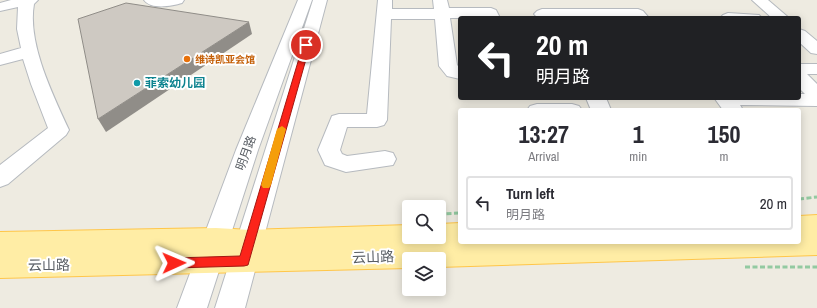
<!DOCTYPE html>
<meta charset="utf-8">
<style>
body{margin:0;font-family:"Archivo Narrow","Noto Sans SC",sans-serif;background:#f2f2f3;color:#2b2b33;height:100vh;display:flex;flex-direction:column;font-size:15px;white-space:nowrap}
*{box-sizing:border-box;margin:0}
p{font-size:13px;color:#7c7c81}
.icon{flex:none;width:22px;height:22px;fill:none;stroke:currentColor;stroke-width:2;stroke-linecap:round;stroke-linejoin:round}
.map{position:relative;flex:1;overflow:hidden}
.drawer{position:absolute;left:458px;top:108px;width:343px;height:136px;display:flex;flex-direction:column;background:#fff;border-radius:4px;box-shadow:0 2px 10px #0003}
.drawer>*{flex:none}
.hud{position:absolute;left:458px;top:16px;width:343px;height:84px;border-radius:4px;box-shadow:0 2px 10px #0003;background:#202124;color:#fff;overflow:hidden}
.buttons{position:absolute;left:402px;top:200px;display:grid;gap:8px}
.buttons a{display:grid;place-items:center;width:44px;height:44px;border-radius:4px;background:#fff;box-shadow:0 2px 10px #0003;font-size:20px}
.pin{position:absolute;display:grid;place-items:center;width:34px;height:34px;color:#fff;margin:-17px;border:2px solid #fff;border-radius:50%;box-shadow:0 1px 4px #0007}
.me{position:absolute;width:44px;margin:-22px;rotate:89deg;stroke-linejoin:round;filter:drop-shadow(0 0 3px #0008)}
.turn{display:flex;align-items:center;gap:14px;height:84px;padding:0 12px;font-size:18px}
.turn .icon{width:52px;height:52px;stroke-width:2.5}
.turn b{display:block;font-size:28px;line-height:34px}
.eta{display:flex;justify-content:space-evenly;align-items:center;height:68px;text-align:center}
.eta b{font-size:24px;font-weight:700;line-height:28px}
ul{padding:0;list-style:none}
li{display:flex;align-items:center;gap:12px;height:54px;margin:0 8px 6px;padding:0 4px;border:2px solid #e1e1e2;border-radius:4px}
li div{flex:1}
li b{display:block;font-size:15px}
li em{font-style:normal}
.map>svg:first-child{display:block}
</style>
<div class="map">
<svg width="817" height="308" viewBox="0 0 817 308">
<rect width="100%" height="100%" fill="#eeebe1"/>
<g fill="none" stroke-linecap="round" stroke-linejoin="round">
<g stroke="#b6babf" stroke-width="2">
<path id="minor" d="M 11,0 L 38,0 L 34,4 C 27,43 53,95 69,130 L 66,135 L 8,184 L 0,187 L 0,165 L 48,128 L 31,84 L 23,59 L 0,65 L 0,54 L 21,48 L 17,29 L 18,7 L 0,11 L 0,3 Z
M 144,0 L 184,0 L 182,3 C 172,6 151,10 144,0 Z
M 298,0 L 312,0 L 258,150 L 207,308 L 177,308 L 236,150 Z
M 313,0 L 327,0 L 245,308 L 215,308 Z
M 378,0 L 392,0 L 392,9 L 434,9 L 433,0 L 447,0 L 449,8 L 491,8 L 496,10 L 500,18 L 450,18 L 457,65 L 460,68 L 460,79 L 447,76 L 439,66 L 435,19 L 391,19 L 387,120 L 384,125 L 377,127 L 347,127 L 340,150 L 342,154 L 347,156 L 385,151 L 393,153 L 396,159 L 393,165 L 346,172 L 325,165 L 318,150 L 332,116 L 339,114 L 367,114 Z
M 752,0 L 768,0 L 789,18 L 772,18 Z
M 542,9 L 638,9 L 643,11 L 649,18 L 537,17 L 534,14 L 537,11 Z
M 728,13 L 759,15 L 762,18 L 720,18 L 723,15 Z
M 799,29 L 805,31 L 817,41 L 817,54 L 811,53 L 799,42 Z
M 799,64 L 817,64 L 817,74 L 807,74 L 817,84 L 817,106 L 740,105 L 743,110 L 723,110 L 715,99 L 799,98 L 799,94 L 805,94 L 799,88 Z
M 586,98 L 606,98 L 611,110 L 591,110 Z
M 537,104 L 572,104 L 579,106 L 582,110 L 527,110 L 530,106 Z"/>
</g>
<g stroke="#ffc649" stroke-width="2">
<path id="major" d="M 817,215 L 817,255 L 439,267 L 439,259 L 409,259 L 409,268 L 0,278 L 0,232 L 216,228 L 250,230 L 409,225 L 409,237 L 421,237 L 417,244 L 433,244 L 430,243 L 427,237 L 439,237 L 439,224 L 460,223 L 460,242 L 468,242 L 466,243 L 799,242 L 799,216 Z"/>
</g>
<path stroke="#93caa1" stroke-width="3" stroke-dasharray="5 2.5" stroke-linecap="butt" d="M 799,199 L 817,197
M 439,214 L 460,213
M 745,267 L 817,267"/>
<use href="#minor" fill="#fff" fill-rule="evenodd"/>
<use href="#major" fill="#ffeda5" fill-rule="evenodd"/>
</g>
<path fill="#908d88" d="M 249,22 L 252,34 L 106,132 L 98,119 Z"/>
<path fill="#cec9c2" stroke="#908d88" d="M 126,3 L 249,22 L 98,119 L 78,19 Z"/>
<path fill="#fb241a" stroke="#a31711" d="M 306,43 L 310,45 L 248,265 L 244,266 L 174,268 L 170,266 L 169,263 L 170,259 L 174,258 L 240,256 L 303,45 Z"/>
<path fill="#f59e0b" d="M 282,126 L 286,129 L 271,185 L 269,188 L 263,188 L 261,185 L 277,129 Z"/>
<circle fill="#e8710a" stroke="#fff" stroke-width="1.5" cx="187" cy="59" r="4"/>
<circle fill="#0f9aa8" stroke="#fff" stroke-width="1.5" cx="137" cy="83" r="4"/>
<g text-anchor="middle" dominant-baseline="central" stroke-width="4" stroke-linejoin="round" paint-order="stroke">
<g font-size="10" font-weight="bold" fill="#c56008" stroke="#fff" text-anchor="start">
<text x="195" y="59">维诗凯亚会馆</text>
</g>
<g font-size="12" font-weight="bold" fill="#0d838f" stroke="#fff" text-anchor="start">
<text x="145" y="83">菲索幼儿园</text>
</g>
<g font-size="12" fill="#595e64" stroke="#fff">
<text transform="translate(246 153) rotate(-70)">明月路</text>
</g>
<g font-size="14" fill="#595e64" stroke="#fff">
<text transform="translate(373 257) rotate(-2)">云山路</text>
<text transform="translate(49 265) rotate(-1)">云山路</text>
</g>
</g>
</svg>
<div class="buttons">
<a><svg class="icon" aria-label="search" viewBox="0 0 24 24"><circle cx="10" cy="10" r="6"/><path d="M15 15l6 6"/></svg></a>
<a><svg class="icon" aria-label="layers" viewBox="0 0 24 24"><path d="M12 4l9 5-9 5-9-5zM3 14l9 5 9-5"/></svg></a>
</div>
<div class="pin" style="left:306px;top:45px;background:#d93025"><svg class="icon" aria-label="arrive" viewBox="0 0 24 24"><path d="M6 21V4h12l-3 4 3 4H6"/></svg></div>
<svg class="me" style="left:174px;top:263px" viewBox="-20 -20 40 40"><path d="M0-17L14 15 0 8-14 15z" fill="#fb241a" stroke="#fff" stroke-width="4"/></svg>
<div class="hud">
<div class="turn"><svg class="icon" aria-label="left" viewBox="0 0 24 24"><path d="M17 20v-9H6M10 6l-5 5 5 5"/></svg><div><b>20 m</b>明月路</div></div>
</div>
<section class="drawer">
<div class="eta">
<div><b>13:27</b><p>Arrival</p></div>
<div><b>1</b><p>min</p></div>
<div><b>150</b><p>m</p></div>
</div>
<ul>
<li><svg class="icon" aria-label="left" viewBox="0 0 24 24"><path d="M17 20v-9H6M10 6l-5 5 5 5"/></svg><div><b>Turn left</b><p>明月路</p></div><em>20 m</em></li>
</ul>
</section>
</div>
